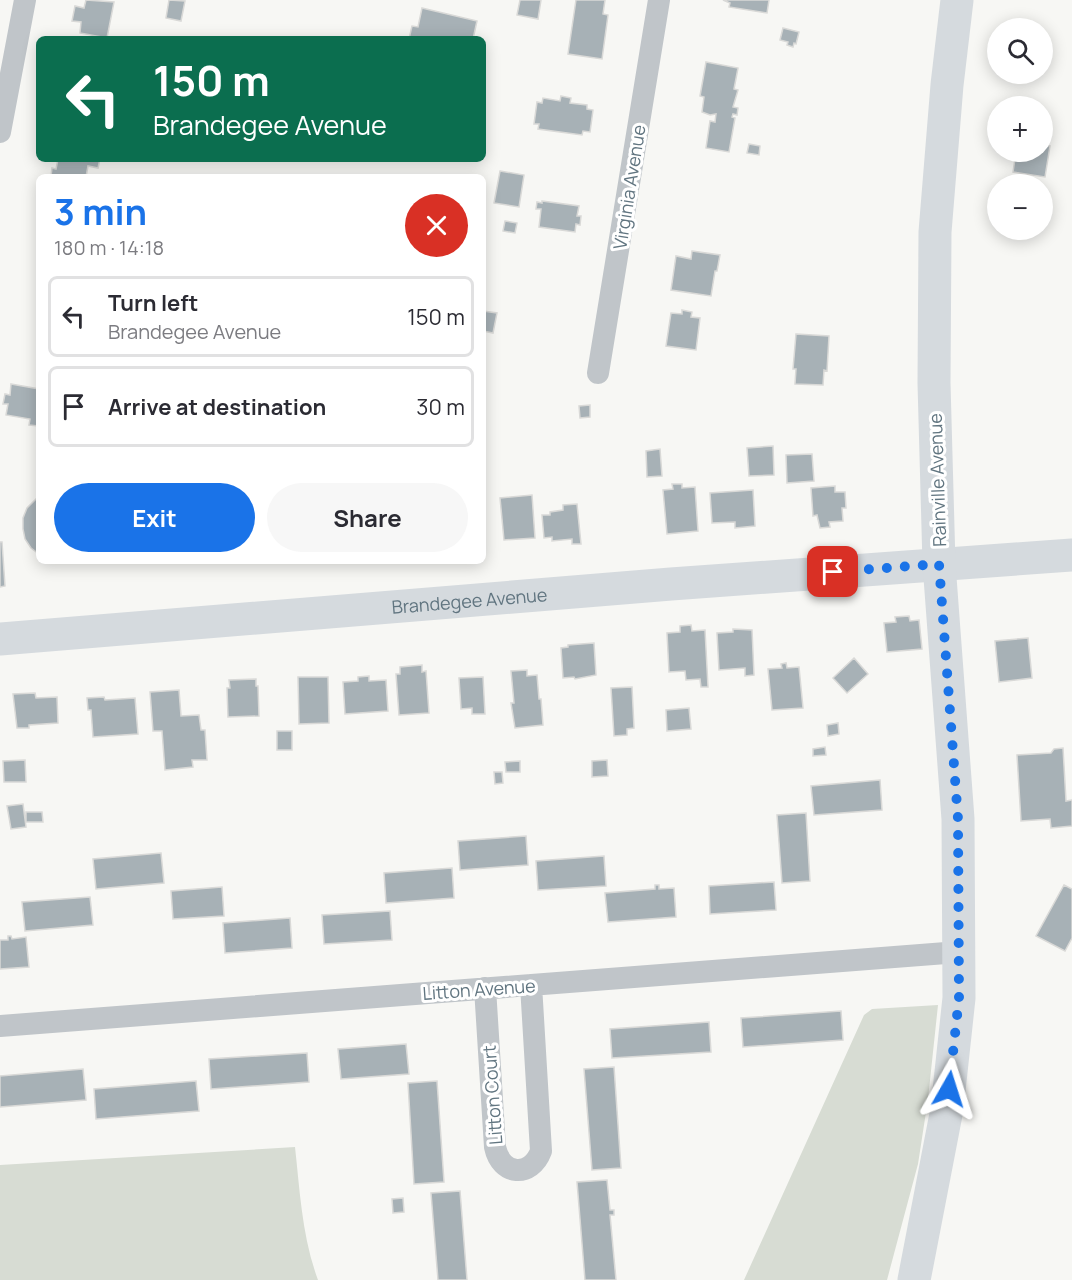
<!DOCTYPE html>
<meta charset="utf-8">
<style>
body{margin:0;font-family:Manrope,sans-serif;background:#f7f7f7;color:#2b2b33;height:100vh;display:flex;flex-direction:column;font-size:22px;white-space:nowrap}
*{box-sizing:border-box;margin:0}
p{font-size:20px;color:#7c7c81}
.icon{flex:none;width:33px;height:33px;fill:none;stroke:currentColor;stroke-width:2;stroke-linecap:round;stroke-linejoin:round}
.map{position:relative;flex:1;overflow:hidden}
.panel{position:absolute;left:36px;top:174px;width:450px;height:390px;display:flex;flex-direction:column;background:#fff;border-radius:9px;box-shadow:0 3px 15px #0003}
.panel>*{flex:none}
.banner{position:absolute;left:36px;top:36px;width:450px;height:126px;border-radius:9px;box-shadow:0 3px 15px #0003;background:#0b6e4f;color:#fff;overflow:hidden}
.tools{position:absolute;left:987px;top:18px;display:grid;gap:12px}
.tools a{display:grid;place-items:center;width:66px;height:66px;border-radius:50%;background:#fff;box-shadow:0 3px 15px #0003;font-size:30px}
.pin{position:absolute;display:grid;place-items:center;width:51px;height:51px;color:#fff;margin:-26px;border-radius:12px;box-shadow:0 3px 9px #0006}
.me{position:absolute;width:66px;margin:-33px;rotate:6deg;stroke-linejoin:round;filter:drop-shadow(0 0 4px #0008)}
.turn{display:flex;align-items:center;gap:21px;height:126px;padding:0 18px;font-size:27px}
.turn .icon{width:78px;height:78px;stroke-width:2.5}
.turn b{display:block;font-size:42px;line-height:51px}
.round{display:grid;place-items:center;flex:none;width:63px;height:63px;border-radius:32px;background:#f7f7f7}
.summary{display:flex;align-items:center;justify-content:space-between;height:102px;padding:0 18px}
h1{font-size:36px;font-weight:700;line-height:45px;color:#1a73e8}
.action{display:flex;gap:12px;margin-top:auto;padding:12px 18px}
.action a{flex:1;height:69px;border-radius:36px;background:#1a73e8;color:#fff;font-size:24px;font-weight:700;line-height:69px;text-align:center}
.action a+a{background:#f7f7f7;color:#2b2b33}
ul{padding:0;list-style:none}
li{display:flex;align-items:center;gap:18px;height:81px;margin:0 12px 9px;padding:0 6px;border:3px solid #e1e1e2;border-radius:9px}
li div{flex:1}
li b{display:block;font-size:22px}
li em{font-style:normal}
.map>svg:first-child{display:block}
</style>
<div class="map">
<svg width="1072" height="1280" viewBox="0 0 1072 1280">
<rect width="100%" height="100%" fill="#f7f7f4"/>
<path fill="#d7dcd3" d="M 938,1005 L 928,1099 L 918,1164 L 887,1280 L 744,1280 L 864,1015 L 872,1009 Z
M 295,1147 C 300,1192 302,1237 318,1280 L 0,1280 L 0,1165 Z"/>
<path fill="#a7b1b6" stroke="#d9d9d7" stroke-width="1.5" d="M 86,0 L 114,2 L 107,38 L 80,33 L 81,22 L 72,21 L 75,6 L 84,8 Z
M 169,0 L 185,1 L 181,21 L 166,18 Z
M 520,0 L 541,0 L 538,19 L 517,15 Z
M 576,0 L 605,0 L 603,14 L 608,15 L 602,59 L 568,54 Z
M 723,0 L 769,0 L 767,13 L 729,7 L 730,3 Z
M 422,8 L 477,21 L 473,39 L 409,39 L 412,26 L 418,27 Z
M 783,28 L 799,32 L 796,44 L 794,43 L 793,47 L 787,45 L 788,42 L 780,40 Z
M 706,62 L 738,68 L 734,89 L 738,90 L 733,107 L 738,108 L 737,115 L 733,114 L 732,117 L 735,118 L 729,152 L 706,148 L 710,121 L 715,122 L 716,114 L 710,115 L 702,112 L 704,97 L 700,96 Z
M 561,96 L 571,98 L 570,103 L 587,105 L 587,109 L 593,110 L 590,132 L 583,131 L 582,135 L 538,129 L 539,124 L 534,124 L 537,102 L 542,103 L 543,98 L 560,101 Z
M 749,144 L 760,146 L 759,155 L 747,153 Z
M 1042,145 L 1050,146 L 1045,177 L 1013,172 L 1016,152 L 1042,152 Z
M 58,159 L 75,161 L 76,159 L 100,159 L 98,168 L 88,166 L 86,177 L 51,176 L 52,168 L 56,169 Z
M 500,171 L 524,175 L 519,207 L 494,203 Z
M 542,201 L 579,206 L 577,216 L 581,216 L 580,225 L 576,224 L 575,232 L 539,227 L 541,209 L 536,209 L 537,202 L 542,203 Z
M 505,221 L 517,223 L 515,233 L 503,231 Z
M 692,251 L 720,255 L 717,271 L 715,271 L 711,296 L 671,290 L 676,256 L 691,259 Z
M 682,310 L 692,312 L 691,317 L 700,318 L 696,350 L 666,346 L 671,313 L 682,314 Z
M 483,311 L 497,313 L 493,333 L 483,331 Z
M 796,334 L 829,336 L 827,371 L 824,370 L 823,385 L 795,384 L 796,369 L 793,369 Z
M 11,384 L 39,389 L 39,426 L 29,425 L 30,419 L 6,415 L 8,404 L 3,404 L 5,394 L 10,395 Z
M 590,405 L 590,417 L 580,418 L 579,406 Z
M 773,446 L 774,475 L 749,476 L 747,448 Z
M 660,449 L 662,476 L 647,477 L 646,451 Z
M 812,454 L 814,481 L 787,483 L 786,455 Z
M 672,484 L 682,484 L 682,488 L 695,487 L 698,531 L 667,534 L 663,490 L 673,489 Z
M 835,486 L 835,492 L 845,492 L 846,508 L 842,508 L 843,521 L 829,522 L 830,527 L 820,528 L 817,515 L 813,516 L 811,488 Z
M 753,490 L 755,526 L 735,528 L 735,522 L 712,523 L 710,493 Z
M 532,495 L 535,538 L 504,540 L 500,498 Z
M 39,496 L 39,554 L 31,548 L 25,539 L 23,529 L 23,518 L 27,508 Z
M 577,504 L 581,544 L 572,544 L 572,539 L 552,541 L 552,537 L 544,538 L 542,515 L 550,515 L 550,512 L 563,510 L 563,505 Z
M 0,542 L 2,542 L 5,586 L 0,587 Z
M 909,616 L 910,621 L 919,620 L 922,649 L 887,652 L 884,623 L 896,622 L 895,617 Z
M 691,625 L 692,631 L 705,630 L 708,687 L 701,687 L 700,679 L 686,680 L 685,671 L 669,672 L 667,633 L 680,632 L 680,626 Z
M 733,629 L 752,630 L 754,675 L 745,676 L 745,668 L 719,670 L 717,633 L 733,632 Z
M 1028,638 L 1032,678 L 999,682 L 995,641 Z
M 594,643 L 596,675 L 575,679 L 574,677 L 563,678 L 561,648 L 568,647 L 568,645 Z
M 854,658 L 868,674 L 847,693 L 833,678 Z
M 786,663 L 787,668 L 799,667 L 803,708 L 772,710 L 768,669 L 782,668 L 781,664 Z
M 422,665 L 422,672 L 426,671 L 429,713 L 399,715 L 396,674 L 400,674 L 400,667 Z
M 527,670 L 527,676 L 537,675 L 539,699 L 541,699 L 543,725 L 515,728 L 511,703 L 514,703 L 511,671 Z
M 369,676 L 369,681 L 386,680 L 388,711 L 345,714 L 343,682 L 358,681 L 358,677 Z
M 298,677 L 328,677 L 329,723 L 299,724 Z
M 483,677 L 485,714 L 472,714 L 472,708 L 461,709 L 459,678 Z
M 256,679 L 256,686 L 258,686 L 259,716 L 228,717 L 227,688 L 230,688 L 229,680 Z
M 632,687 L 634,728 L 627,729 L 627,735 L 614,736 L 611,688 Z
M 179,690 L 181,716 L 199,715 L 201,730 L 205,730 L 207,760 L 192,760 L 193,767 L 165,770 L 162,731 L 153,731 L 150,692 Z
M 35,693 L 36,698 L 57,697 L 58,723 L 29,725 L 29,728 L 17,728 L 13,694 Z
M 104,697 L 105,700 L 135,698 L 138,734 L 93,737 L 91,710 L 88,710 L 87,698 Z
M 689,708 L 691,729 L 667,731 L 666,710 Z
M 838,723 L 839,734 L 828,736 L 827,725 Z
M 277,731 L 292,731 L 292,750 L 277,750 Z
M 825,747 L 826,755 L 813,756 L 813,749 Z
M 1063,748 L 1066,801 L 1072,800 L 1072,826 L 1051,828 L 1050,819 L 1021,821 L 1017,755 L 1051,753 L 1054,749 Z
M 25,760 L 26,782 L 4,782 L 3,761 Z
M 607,760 L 608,776 L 592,777 L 592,761 Z
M 520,761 L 520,772 L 506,772 L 505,762 Z
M 494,772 L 502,772 L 503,783 L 495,784 Z
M 880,780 L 882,810 L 814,815 L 811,786 Z
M 23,804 L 26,827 L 11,829 L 7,806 Z
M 26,812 L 42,812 L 43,822 L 26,822 Z
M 806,813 L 810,881 L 782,883 L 777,815 Z
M 526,836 L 528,865 L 460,870 L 458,841 Z
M 161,853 L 164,883 L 96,889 L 93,859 Z
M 604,856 L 606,886 L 538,890 L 536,861 Z
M 452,868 L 454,898 L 386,903 L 384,873 Z
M 774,882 L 776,910 L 710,914 L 709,886 Z
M 655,885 L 659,885 L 659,889 L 674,888 L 676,917 L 608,922 L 605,893 L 655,889 Z
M 1064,885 L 1072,889 L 1072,938 L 1065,951 L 1036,936 Z
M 222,887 L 224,916 L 173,919 L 171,891 Z
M 90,897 L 93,925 L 25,931 L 22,902 Z
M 390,911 L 392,940 L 324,944 L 322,915 Z
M 290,918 L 292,948 L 225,953 L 223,923 Z
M 8,936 L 11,936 L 12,939 L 26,937 L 29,967 L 0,969 L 0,940 L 8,940 Z
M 841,1011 L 843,1040 L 743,1047 L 741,1018 Z
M 709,1022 L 711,1052 L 612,1058 L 610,1029 Z
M 406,1044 L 409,1074 L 341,1079 L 338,1049 Z
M 307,1053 L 309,1082 L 211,1089 L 209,1059 Z
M 614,1067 L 621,1168 L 592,1170 L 584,1069 Z
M 83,1069 L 86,1100 L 0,1107 L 0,1076 Z
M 196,1081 L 199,1111 L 96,1119 L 94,1089 Z
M 437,1081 L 444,1182 L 414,1184 L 408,1083 Z
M 607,1180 L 610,1210 L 614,1210 L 614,1215 L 610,1215 L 616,1280 L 585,1280 L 577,1182 Z
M 460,1191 L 467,1280 L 438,1280 L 431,1193 Z
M 403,1198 L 404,1212 L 393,1213 L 392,1199 Z"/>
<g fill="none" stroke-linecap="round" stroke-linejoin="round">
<path stroke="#c0c5c9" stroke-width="22" d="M 0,132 L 25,0
M 598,373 L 659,0
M 485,988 L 495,1147 C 501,1176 531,1178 541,1151 L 531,985
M 0,1026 L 959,952"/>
<g stroke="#d5dade" stroke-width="33">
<path id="s1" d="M 0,639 L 671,584 L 1072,555"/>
<path d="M 914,1280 L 947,1109 L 959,998 L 958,819 L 939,564 L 934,383 L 935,232 L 947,85 L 957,0"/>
</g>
</g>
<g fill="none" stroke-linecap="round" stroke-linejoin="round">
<path stroke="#1a73e8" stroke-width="10" stroke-dasharray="0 18" d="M 833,572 L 939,564 L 958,819 L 959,998 L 949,1089"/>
</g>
<g text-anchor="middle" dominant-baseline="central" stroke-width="6" stroke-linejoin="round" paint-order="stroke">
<g font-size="18" fill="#617580" stroke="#fff">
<text transform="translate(629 187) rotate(-81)">Virginia Avenue</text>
<text transform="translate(937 480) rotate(-92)">Rainville Avenue</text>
<text stroke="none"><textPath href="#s1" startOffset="471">Brandegee Avenue</textPath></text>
<text transform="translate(479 989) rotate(-4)">Litton Avenue</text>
<text transform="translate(492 1095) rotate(-94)">Litton Court</text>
</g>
</g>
</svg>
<div class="tools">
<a><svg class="icon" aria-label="search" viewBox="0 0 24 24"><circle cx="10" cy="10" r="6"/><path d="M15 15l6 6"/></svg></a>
<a>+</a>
<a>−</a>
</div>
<div class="pin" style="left:833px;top:572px;background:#d93025"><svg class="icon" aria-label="arrive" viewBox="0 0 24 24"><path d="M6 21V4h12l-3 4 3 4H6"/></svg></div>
<svg class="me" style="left:949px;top:1089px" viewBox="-20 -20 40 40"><path d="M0-17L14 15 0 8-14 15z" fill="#1a73e8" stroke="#fff" stroke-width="4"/></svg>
<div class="banner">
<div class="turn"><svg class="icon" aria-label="left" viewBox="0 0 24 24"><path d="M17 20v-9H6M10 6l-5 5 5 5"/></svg><div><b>150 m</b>Brandegee Avenue</div></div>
</div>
<section class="panel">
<div class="summary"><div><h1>3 min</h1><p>180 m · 14:18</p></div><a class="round" style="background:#d93025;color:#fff"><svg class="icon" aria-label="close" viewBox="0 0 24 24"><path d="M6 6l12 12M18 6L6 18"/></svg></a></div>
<ul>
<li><svg class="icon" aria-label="left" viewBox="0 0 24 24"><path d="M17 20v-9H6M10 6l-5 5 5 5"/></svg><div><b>Turn left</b><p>Brandegee Avenue</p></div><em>150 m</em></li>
<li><svg class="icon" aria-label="arrive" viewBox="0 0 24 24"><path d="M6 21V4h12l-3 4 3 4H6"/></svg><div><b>Arrive at destination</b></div><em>30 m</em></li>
</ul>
<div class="action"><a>Exit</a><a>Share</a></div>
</section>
</div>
